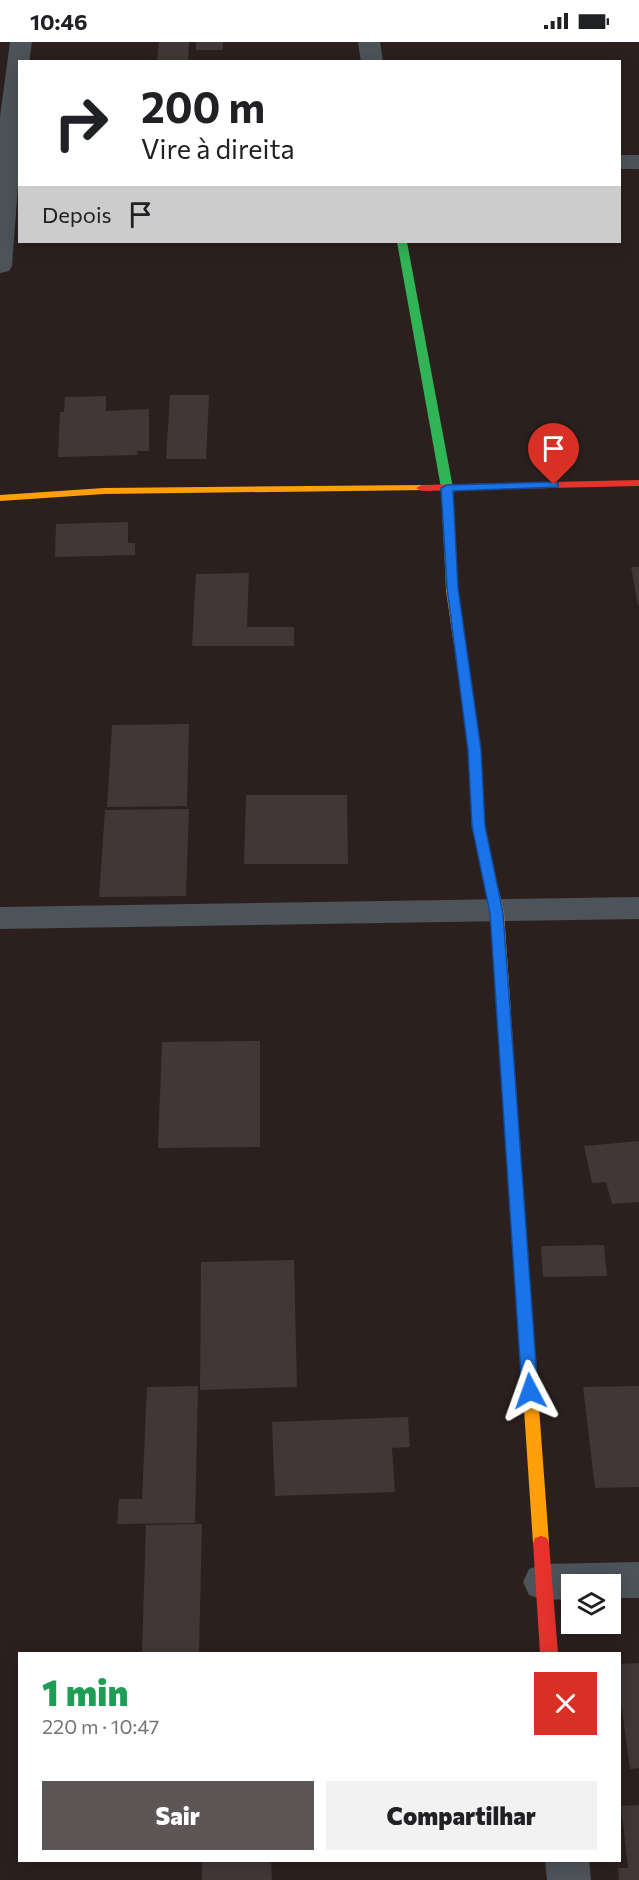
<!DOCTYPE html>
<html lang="pt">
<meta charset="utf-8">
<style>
body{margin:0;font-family:Commissioner,sans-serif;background:#f2f2f2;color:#202124;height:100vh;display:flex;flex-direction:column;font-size:22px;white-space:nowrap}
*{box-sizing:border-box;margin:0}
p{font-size:20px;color:#757577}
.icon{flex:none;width:33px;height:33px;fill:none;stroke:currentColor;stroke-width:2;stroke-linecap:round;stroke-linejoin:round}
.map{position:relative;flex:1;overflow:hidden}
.details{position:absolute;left:18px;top:1610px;width:603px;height:210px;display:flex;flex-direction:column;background:#fff;border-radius:0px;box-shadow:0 3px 15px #0003}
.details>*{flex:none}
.top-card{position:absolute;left:18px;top:18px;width:603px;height:183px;border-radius:0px;box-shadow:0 3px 15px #0003;background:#fff;color:#202124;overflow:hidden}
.buttons{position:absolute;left:561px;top:1532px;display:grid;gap:12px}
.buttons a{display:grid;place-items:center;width:60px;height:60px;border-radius:0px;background:#fff;box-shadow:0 3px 15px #0003;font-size:30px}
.pin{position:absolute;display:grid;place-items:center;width:51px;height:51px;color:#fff;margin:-62px -26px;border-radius:50% 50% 50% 0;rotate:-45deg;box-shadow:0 0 6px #0007}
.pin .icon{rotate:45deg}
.me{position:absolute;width:66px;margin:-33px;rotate:356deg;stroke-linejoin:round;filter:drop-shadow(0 0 4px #0008)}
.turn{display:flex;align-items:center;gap:21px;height:126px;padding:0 24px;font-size:27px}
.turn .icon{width:78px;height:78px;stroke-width:2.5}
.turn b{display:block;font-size:42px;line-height:51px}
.then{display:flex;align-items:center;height:57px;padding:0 24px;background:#0003;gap:12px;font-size:22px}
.round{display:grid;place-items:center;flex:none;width:63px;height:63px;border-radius:0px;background:#f2f2f2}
.overview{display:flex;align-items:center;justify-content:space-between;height:102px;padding:0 24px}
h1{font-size:36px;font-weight:800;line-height:45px;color:#1e9e55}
.action{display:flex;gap:12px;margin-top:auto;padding:12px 24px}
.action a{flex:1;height:69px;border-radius:0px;background:#5c5657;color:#fff;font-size:24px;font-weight:800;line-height:69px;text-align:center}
.action a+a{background:#f2f2f2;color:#202124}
.status{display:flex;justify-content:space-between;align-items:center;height:42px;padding:0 30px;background:#fff;direction:ltr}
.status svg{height:16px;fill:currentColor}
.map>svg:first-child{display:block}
</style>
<div class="status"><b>10:46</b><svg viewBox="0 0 49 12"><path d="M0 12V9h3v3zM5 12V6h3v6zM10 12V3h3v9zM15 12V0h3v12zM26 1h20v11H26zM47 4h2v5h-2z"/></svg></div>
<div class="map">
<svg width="639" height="1838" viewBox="0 0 639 1838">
<rect width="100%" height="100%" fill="#2b201e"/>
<path fill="#403736" d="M 159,0 L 189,0 L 188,20 L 157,20 Z
M 196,0 L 223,0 L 223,8 L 196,8 Z
M 170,353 L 209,353 L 206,417 L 166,417 Z
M 106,354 L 106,369 L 149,367 L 149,409 L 137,409 L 138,413 L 58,415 L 60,370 L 64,370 L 65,355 Z
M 128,480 L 128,501 L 135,501 L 135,513 L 55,515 L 56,482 Z
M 631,525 L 639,525 L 639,563 L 638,563 Z
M 249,531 L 247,585 L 294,585 L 294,604 L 192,604 L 196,532 Z
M 189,682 L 187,764 L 107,765 L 112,683 Z
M 246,753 L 347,753 L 348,822 L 244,822 Z
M 189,767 L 186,854 L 99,855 L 105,768 Z
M 260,999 L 260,1105 L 158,1106 L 162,1000 Z
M 639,1099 L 639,1160 L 612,1162 L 606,1140 L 592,1141 L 584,1104 Z
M 604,1203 L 607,1234 L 543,1235 L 541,1204 Z
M 294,1218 L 297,1345 L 200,1348 L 201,1220 Z
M 198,1344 L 195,1481 L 117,1482 L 119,1457 L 142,1457 L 147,1345 Z
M 639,1344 L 639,1445 L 595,1446 L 583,1345 Z
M 408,1375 L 410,1405 L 392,1406 L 395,1450 L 275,1454 L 272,1380 Z
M 202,1482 L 199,1611 L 142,1611 L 146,1483 Z
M 639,1621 L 639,1726 L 630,1727 L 620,1653 L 620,1622 Z
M 639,1763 L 639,1838 L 619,1838 L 618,1826 L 628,1826 L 621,1764 Z
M 202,1818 L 271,1818 L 272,1838 L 202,1838 Z"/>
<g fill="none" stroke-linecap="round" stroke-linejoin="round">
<path fill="#4d5459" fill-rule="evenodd" d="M 10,0 L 32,0 L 29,20 L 20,20 L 20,117 L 12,224 L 9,229 L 0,231 L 0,75 Z
M 358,0 L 380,0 L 383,20 L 361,20 Z
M 620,113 L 639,113 L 639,127 L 620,127 Z
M 639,855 L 639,877 L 0,887 L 0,865 Z
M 639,1520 L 639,1556 L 610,1556 L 610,1542 L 572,1542 L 572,1557 L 543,1558 L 529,1553 L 523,1540 L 529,1527 L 543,1522 Z
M 545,1818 L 589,1818 L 591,1838 L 547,1838 Z"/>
<path fill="#30b455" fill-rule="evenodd" d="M 397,200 L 407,200 L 453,446 L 458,548 L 452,552 L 446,548 L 441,446 Z"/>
<path fill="#ff9f0a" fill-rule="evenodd" d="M 422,443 L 428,446 L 426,448 L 104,452 L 0,459 L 0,453 L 104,446 Z
M 452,544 L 458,548 L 481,708 L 484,784 L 504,871 L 511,971 L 504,976 L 497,971 L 490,871 L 472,784 L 469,708 L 446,548 Z
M 520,1197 L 525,1199 L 527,1203 L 549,1501 L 547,1506 L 541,1508 L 535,1506 L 533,1501 L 513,1203 L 515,1199 Z"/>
<path fill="#e5322d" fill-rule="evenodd" d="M 639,438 L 639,444 L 422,449 L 416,446 L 422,443 Z
M 504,966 L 511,971 L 527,1203 L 525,1207 L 520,1209 L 515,1207 L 513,1203 L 497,971 Z
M 541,1494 L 547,1496 L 549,1501 L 558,1611 L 540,1611 L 533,1501 L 535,1496 Z"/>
</g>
<path fill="#1a73e8" stroke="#114b97" stroke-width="1.5" d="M 554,440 L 558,441 L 558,445 L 453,449 L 458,546 L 481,708 L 485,784 L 503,871 L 538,1349 L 530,1355 L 522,1349 L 490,871 L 472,784 L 468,708 L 447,546 L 441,446 L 447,443 Z"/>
</svg>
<div class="buttons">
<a><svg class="icon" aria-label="layers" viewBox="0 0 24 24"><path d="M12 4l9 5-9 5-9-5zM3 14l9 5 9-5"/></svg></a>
</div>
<div class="pin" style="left:554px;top:443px;background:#d93025"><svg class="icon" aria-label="arrive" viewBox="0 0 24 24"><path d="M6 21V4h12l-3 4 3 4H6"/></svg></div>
<svg class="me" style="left:530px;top:1349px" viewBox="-20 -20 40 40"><path d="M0-17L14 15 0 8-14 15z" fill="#1a73e8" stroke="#fff" stroke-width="4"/></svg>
<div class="top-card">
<div class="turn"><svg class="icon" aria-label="right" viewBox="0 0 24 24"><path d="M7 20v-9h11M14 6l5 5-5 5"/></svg><div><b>200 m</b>Vire à direita</div></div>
<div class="then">Depois<svg class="icon" aria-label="arrive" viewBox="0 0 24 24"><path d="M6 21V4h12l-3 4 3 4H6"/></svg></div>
</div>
<section class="details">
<div class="overview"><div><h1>1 min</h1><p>220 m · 10:47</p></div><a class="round" style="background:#d93025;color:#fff"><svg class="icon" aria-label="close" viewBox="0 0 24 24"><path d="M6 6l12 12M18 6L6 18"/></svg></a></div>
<div class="action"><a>Sair</a><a>Compartilhar</a></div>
</section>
</div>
